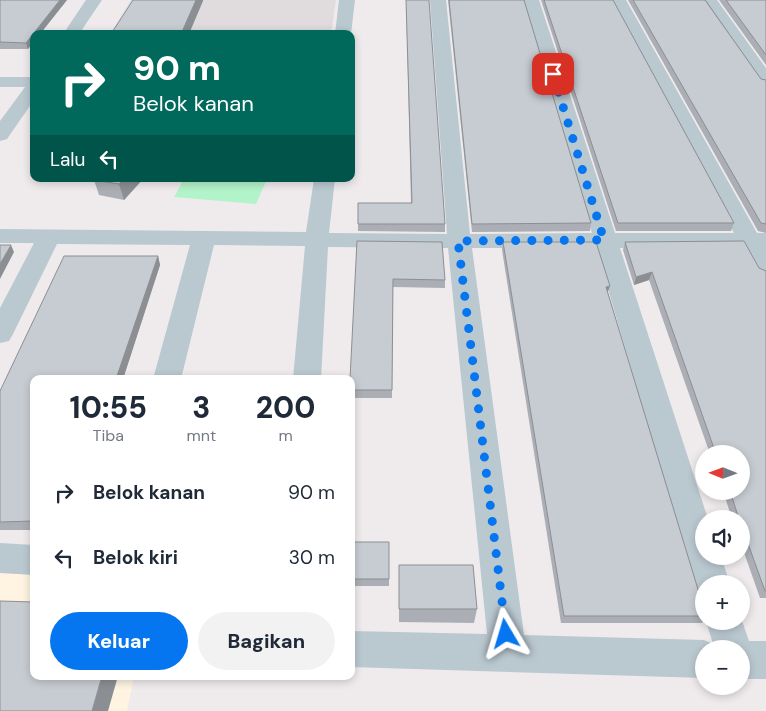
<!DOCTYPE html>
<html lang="id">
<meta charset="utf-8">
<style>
body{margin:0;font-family:"DM Sans",sans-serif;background:#f2f2f3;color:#1f2937;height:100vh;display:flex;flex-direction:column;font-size:19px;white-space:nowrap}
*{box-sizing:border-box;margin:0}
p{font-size:16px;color:#747a83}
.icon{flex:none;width:28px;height:28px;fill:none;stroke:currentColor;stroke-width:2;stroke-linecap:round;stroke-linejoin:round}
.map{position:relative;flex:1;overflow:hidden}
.panel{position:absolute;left:30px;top:375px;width:325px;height:305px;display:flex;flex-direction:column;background:#fff;border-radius:10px;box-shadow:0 2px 8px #0003}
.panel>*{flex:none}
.banner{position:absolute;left:30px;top:30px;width:325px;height:152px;border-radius:10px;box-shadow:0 2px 8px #0003;background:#00695c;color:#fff;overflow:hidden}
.needle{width:32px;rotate:271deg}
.controls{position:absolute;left:695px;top:445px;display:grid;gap:10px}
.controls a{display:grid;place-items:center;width:55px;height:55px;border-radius:50%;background:#fff;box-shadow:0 2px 8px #0003;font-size:25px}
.pin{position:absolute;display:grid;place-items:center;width:42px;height:42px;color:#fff;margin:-21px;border-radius:10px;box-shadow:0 2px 8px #0006}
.me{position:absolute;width:55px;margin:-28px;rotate:353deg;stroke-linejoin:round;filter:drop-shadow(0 0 4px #0008)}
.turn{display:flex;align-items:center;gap:18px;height:105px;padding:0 20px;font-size:22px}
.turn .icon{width:65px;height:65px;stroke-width:2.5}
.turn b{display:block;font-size:35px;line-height:42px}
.then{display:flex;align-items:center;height:48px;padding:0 20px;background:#0003;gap:10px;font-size:19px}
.eta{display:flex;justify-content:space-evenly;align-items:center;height:85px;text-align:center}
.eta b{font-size:30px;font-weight:800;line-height:35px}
.cta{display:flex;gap:10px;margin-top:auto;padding:10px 20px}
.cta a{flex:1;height:58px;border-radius:30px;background:#0576ef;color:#fff;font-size:20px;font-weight:800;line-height:58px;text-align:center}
.cta a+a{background:#f2f2f3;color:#1f2937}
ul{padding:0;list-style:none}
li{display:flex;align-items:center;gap:15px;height:65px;padding:0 20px}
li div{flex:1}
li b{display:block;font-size:19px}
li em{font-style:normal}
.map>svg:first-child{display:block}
</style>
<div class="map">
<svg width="766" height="711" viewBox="0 0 766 711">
<rect width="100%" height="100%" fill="#efebec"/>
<path fill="#fef4e1" d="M 0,554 L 34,555 L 34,676 L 134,676 L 127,711 L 0,711 Z"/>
<path fill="#e0dcde" d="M 131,0 L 336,0 L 331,34 L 110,34 Z"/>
<path fill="#b3f3c9" d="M 184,179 L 267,179 L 256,204 L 174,197 Z"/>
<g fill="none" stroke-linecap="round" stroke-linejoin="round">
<path fill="#bac8d0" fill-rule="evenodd" d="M 86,0 L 102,0 L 79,34 L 63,34 Z
M 339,0 L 355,0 L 351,34 L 335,34 Z
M 430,0 L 446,0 L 470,234 L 592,233 L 523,0 L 539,0 L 615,233 L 734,233 L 610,0 L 626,0 L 757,233 L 766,233 L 766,278 L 757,275 L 742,247 L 620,248 L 708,519 L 704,519 L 704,556 L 721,556 L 730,584 L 704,584 L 704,597 L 699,595 L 694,584 L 596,248 L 472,248 L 524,635 L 704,640 L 713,644 L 706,621 L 741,621 L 741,618 L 749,641 L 766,641 L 766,679 L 741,679 L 741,649 L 704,649 L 704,678 L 351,667 L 351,631 L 487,634 L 448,248 L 328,247 L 321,379 L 293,379 L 305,246 L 214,245 L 181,379 L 153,379 L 190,245 L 57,244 L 13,334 L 9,341 L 0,343 L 0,308 L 34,243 L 0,243 L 0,229 L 306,232 L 314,179 L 335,179 L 329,233 L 447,234 Z
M 701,0 L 717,0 L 766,68 L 766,86 L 760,85 Z
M 0,77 L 34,77 L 34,100 L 7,139 L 0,141 L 0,121 L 25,87 L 0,87 Z
M 0,543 L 34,545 L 34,575 L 0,573 Z"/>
</g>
<path fill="#abafb5" d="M 0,0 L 67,0 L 28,49 L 0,49 Z
M 406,0 L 445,224 L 445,232 L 358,231 L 358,224 L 411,203 Z
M 448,0 L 524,0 L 591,223 L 590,231 L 472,232 Z
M 541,0 L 613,0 L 734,223 L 731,231 L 616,231 Z
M 628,0 L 706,0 L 761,79 L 766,80 L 766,233 L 758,231 Z
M 719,0 L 766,0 L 766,65 Z
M 143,179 L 124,200 L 99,195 L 94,180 Z
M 357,241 L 445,280 L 445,288 L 393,287 L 392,398 L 351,398 L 351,379 Z
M 503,242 L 608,293 L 704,609 L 704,620 L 702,623 L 561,623 L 502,250 Z
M 625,242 L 759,268 L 766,271 L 766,598 L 760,598 L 741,544 L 741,519 L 732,519 L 723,491 L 741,491 L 741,454 L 710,454 L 649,280 L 634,285 L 623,250 Z
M 158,256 L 160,265 L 123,379 L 34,379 L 34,530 L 0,530 L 0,391 Z
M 351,542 L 389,542 L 389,586 L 351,586 Z
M 399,565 L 477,609 L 474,623 L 399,622 Z"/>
<path fill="#8b8f93" d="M 60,0 L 67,0 L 40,34 L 34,34 L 34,42 L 28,49 L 26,43 Z
M 196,0 L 203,0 L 203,1 L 189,34 L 181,34 Z
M 124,179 L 143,179 L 124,200 L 119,184 Z
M 11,245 L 14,252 L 0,279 L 0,264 Z
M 158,256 L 160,265 L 123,379 L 116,379 Z
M 652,272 L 649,280 L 634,285 L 636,277 Z
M 610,286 L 607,294 L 606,287 Z
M 102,676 L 118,676 L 108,711 L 92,711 Z"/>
<path fill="#c7ccd2" stroke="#8b8f93" d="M 0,0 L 60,0 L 26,43 L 0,42 Z
M 133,0 L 196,0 L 181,34 L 111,34 Z
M 406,0 L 429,0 L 445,224 L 358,224 L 358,203 L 412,203 Z
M 449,0 L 524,0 L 591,223 L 472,224 Z
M 544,0 L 613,0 L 734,223 L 618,223 Z
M 633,0 L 705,0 L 761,79 L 766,80 L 766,224 L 761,223 Z
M 726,0 L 766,0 L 766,55 Z
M 94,179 L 124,179 L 119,184 L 94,180 Z
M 357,241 L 442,242 L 445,280 L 393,279 L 392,390 L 351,390 L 351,379 L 350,379 Z
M 744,241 L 759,268 L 766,271 L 766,591 L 765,591 L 741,524 L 741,519 L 739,519 L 730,491 L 741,491 L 741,454 L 716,454 L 652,272 L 636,277 L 625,242 Z
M 503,242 L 596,242 L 610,286 L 606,287 L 704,609 L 704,616 L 564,616 Z
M 0,245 L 11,245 L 0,264 Z
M 64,256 L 158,256 L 116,379 L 34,379 L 34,521 L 0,522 L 0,391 Z
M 351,542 L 389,542 L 389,579 L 351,579 Z
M 399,565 L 473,565 L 477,609 L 399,609 Z
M 0,601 L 34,602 L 34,676 L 102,676 L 92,711 L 0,711 Z"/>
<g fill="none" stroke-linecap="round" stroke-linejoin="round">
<path stroke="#0576ef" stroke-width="9" stroke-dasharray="0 16.2" d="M 506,634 L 458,241 L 604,240 L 553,74"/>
</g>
</svg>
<div class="controls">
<a><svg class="needle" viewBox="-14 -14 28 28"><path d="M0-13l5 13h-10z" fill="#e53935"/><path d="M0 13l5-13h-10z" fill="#747a83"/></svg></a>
<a><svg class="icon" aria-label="sound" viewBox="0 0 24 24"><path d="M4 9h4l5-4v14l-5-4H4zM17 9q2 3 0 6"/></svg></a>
<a>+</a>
<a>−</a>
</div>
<div class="pin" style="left:553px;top:74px;background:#d93025"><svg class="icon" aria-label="arrive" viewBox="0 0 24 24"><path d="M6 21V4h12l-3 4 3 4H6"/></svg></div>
<svg class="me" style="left:506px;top:634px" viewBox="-20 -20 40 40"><path d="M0-17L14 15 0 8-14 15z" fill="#0576ef" stroke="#fff" stroke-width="4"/></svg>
<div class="banner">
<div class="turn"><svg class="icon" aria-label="right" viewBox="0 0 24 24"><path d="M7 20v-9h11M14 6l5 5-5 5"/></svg><div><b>90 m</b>Belok kanan</div></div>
<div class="then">Lalu<svg class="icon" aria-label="left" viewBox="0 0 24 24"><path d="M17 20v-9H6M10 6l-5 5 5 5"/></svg></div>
</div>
<section class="panel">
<div class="eta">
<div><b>10:55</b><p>Tiba</p></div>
<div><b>3</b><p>mnt</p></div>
<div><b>200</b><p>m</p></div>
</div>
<ul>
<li><svg class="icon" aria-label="right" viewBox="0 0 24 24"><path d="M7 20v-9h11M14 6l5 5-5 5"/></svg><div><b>Belok kanan</b></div><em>90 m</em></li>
<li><svg class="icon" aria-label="left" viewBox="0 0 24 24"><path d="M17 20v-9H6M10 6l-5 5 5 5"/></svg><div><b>Belok kiri</b></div><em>30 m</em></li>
</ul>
<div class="cta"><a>Keluar</a><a>Bagikan</a></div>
</section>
</div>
